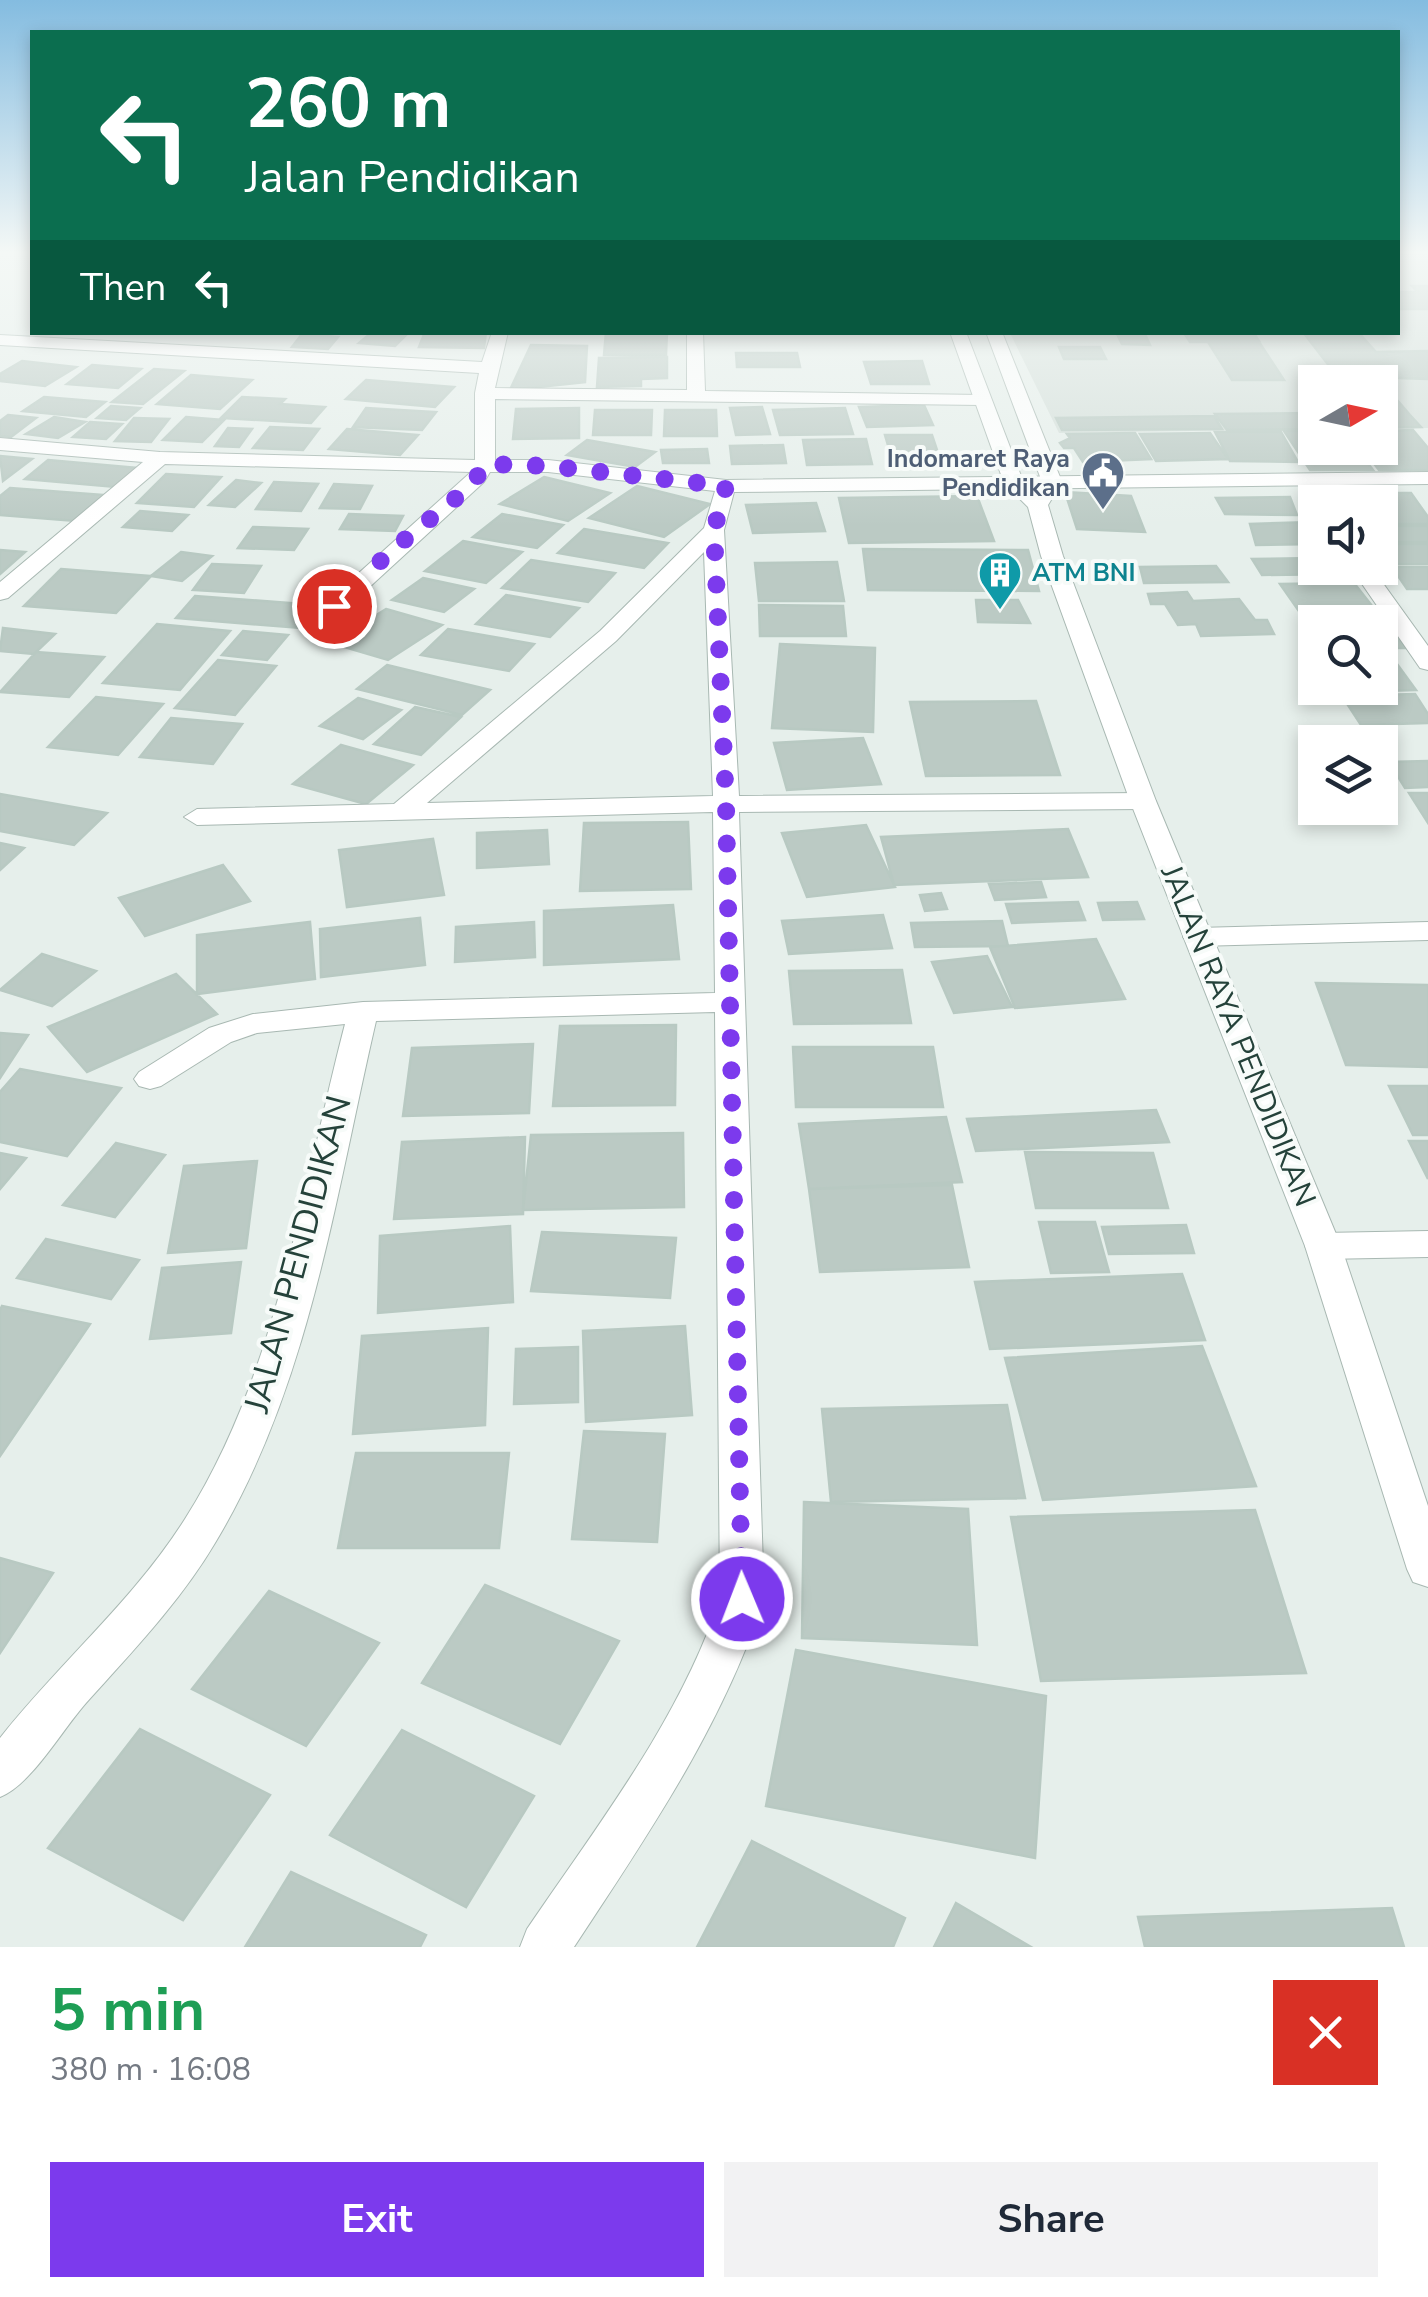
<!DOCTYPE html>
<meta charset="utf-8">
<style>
body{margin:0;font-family:"Nunito Sans",sans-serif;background:#f2f2f3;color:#1f2937;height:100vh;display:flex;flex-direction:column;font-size:38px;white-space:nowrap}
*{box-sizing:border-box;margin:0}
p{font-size:32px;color:#747a83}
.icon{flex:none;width:55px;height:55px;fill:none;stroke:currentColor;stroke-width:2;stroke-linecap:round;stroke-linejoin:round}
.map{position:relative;height:1947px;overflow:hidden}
.side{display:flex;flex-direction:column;background:#fff;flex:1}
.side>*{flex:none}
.hud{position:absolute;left:30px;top:30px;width:1370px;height:305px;border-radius:0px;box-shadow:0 5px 15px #0003;background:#0b6e4f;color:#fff;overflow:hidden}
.needle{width:65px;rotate:81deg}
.tools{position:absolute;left:1298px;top:365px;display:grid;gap:20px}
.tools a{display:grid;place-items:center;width:100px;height:100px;border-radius:0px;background:#fff;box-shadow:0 5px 15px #0003;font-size:50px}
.pin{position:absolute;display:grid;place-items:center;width:85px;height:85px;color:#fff;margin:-42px;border:5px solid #fff;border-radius:50%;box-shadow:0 2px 10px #0007}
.me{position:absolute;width:110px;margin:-55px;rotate:359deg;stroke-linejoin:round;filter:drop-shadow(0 0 8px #0008)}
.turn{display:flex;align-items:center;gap:35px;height:210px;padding:0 50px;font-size:45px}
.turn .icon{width:130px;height:130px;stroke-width:2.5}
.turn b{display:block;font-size:70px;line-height:85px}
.then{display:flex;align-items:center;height:95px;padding:0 50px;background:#0003;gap:20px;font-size:38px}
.round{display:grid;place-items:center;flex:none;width:105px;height:105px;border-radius:0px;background:#f2f2f3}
.summary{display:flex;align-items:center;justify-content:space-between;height:170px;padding:0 50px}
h1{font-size:60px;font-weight:700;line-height:75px;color:#1e9e55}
.primary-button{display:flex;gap:20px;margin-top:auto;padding:20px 50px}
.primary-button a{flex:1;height:115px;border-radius:0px;background:#7c3aed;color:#fff;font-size:40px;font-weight:700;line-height:115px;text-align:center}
.primary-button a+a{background:#f2f2f3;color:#1f2937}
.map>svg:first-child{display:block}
</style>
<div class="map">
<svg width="1428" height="1947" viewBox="0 0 1428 1947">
<rect width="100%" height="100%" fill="#e6efeb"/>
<path fill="#d4dfda" d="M 1398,253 L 1428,253 L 1428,428 L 1380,428 L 1380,382 L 1315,382 L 1315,429 L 1059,433 L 1010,333 L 1398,332 Z"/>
<path fill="#bbcac4" stroke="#b8c9c2" stroke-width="2.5" d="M 1412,286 L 1428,286 L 1428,309 L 1398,309 L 1398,292 L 1418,292 Z
M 425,332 L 486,332 L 484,348 L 419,347 Z
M 606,332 L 667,332 L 666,355 L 604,355 Z
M 1116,332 L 1144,332 L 1150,345 L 1122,344 Z
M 1253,332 L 1259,341 L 1190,342 L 1184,333 Z
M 1303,332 L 1358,332 L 1376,352 L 1428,351 L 1428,379 L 1337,376 Z
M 371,333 L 405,336 L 395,346 L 359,343 Z
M 302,334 L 338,337 L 328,349 L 292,347 Z
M 1208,342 L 1259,342 L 1284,380 L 1232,380 Z
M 531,345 L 587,346 L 585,382 L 510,390 Z
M 1059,347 L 1100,347 L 1106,359 L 1064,359 Z
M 736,353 L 797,353 L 800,367 L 737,367 Z
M 667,357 L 667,378 L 641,379 L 641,386 L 597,387 L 599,358 Z
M 22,361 L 76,367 L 45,386 L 0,381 L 0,374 Z
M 922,361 L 929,384 L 871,384 L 864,362 Z
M 92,365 L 141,369 L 118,388 L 67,384 Z
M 154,369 L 184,371 L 143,404 L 112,402 Z
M 191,375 L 252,380 L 220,409 L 157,404 Z
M 366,380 L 454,387 L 435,407 L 346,399 Z
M 44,397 L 105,402 L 86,417 L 23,411 Z
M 242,397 L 285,399 L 280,404 L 325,407 L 311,423 L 221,418 Z
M 1398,401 L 1410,415 L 1421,427 L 1380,428 L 1380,402 Z
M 924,405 L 933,425 L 867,427 L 859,407 Z
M 111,406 L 140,408 L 126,420 L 97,418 Z
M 762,407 L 770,434 L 736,435 L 730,408 Z
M 366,408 L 436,412 L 422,430 L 353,427 Z
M 579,408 L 579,438 L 513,439 L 516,409 Z
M 845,408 L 853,434 L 780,435 L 773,410 Z
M 595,410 L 652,410 L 651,435 L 593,435 Z
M 665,410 L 716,410 L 717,436 L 664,436 Z
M 1315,413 L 1315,429 L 1227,430 L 1215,414 Z
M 8,415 L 36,418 L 11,437 L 0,436 L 0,421 Z
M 1214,416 L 1222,429 L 1062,430 L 1056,418 Z
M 54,417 L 85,422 L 58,438 L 26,434 Z
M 186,417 L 224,420 L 202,442 L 163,440 Z
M 134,418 L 169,419 L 151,442 L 115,441 Z
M 90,422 L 122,424 L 106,439 L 73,437 Z
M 270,427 L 319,429 L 303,450 L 253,448 Z
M 228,428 L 252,429 L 239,447 L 215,446 Z
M 347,429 L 418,435 L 400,455 L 329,449 Z
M 1413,430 L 1428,448 L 1428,470 L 1379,470 L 1362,448 L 1380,448 L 1380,431 Z
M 1284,431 L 1315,431 L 1315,448 L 1356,448 L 1373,470 L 1310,470 Z
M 1215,432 L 1281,432 L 1298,462 L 1230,461 Z
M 1135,433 L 1151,459 L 1083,462 L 1074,448 L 1064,448 L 1060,443 L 1070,438 L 1067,434 Z
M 1210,433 L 1228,459 L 1156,461 L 1140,434 Z
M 885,435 L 932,435 L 940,459 L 892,459 Z
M 866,439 L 872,464 L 807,465 L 803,440 Z
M 587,440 L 655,452 L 635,467 L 567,455 Z
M 783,445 L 786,463 L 732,464 L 730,446 Z
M 707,449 L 709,463 L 663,463 L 661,450 Z
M 0,456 L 32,459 L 3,481 Z
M 48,460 L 138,468 L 116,487 L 25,479 Z
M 166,474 L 221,477 L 194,507 L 137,503 Z
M 544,477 L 610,493 L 568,521 L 500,504 Z
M 236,480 L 261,483 L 235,507 L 209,505 Z
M 274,482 L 318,484 L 301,511 L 256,509 Z
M 334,484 L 372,486 L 360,509 L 320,508 Z
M 637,486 L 710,504 L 664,537 L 589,518 Z
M 10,488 L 104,495 L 76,521 L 0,515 L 0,496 Z
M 1065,492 L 1131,496 L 1145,532 L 1077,529 Z
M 1343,493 L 1411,493 L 1428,517 L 1428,524 L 1380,524 L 1380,502 L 1349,502 Z
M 977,496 L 994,541 L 849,543 L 839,498 Z
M 1290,497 L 1297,515 L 1225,514 L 1216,498 Z
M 816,503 L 825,531 L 753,533 L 746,505 Z
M 140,511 L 188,515 L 172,531 L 123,527 Z
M 349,514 L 403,516 L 395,531 L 340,529 Z
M 502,514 L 563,525 L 537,548 L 473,537 Z
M 1312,522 L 1315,544 L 1256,545 L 1250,524 Z
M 1380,526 L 1428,526 L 1428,542 L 1380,542 Z
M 253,527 L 308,529 L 294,550 L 238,548 Z
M 584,529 L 668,543 L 644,568 L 558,553 Z
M 463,541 L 522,552 L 486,583 L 425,571 Z
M 1380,544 L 1428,544 L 1428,564 L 1388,564 Z
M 863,549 L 1028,550 L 1039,591 L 868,590 Z
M 0,550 L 25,552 L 0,574 Z
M 181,552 L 212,556 L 182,581 L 151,576 Z
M 1315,558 L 1315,568 L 1333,568 L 1337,574 L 1262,575 L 1252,559 Z
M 531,560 L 615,573 L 588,602 L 502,588 Z
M 837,562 L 844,601 L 759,601 L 755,563 Z
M 212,564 L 261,566 L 244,593 L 193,590 Z
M 1216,566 L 1228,582 L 1144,583 L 1140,567 Z
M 1392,567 L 1428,567 L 1428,589 L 1407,589 Z
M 61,569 L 151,576 L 116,613 L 24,606 Z
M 423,578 L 474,589 L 444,612 L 392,600 Z
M 1354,583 L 1405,648 L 1380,648 L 1380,622 L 1315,622 L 1315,634 L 1280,584 Z
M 1187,592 L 1193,601 L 1239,599 L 1255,620 L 1267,620 L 1274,634 L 1201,636 L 1196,624 L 1178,625 L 1165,604 L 1151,604 L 1148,594 Z
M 506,595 L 579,608 L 550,637 L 476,624 Z
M 195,596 L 317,605 L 301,628 L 176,618 Z
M 976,600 L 1018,600 L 1030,623 L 978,622 Z
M 759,605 L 843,606 L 846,636 L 760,636 Z
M 386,609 L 442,625 L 388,660 L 331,643 Z
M 157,624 L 230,631 L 180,690 L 103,683 Z
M 3,628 L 55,634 L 34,654 L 0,651 Z
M 448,629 L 534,644 L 509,671 L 421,655 Z
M 243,631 L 288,635 L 267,660 L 222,655 Z
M 780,644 L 875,648 L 873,732 L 772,728 Z
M 36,652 L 104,657 L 69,697 L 0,692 Z
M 218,660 L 276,666 L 235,715 L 175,708 Z
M 1397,664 L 1416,690 L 1340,692 L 1338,688 L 1380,688 L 1380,665 Z
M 387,665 L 490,690 L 462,715 L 357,689 Z
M 1415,694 L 1428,714 L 1428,723 L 1361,725 L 1342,696 Z
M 96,697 L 163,704 L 118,755 L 48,747 Z
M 358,698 L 401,710 L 363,739 L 320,726 Z
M 1036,701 L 1060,775 L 926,776 L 910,702 Z
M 415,707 L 461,717 L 421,755 L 374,744 Z
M 171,718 L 242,724 L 213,764 L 140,757 Z
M 863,738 L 881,784 L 787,790 L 774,743 Z
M 341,745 L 413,765 L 366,804 L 293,784 Z
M 1428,761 L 1428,787 L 1405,788 L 1389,762 Z
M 1409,793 L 1428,793 L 1428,823 Z
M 0,794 L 107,813 L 74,845 L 0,831 Z
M 688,822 L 691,889 L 580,891 L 584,823 Z
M 866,825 L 895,887 L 807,897 L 782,833 Z
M 1068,829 L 1088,877 L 894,885 L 881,837 Z
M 547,830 L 549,864 L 477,868 L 477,833 Z
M 433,839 L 444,895 L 347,907 L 339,850 Z
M 0,843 L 24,848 L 0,870 Z
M 223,865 L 250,901 L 145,936 L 119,898 Z
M 1041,882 L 1046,897 L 995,900 L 989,884 Z
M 941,893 L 947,909 L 925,911 L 920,895 Z
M 1078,902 L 1085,920 L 1012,923 L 1006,904 Z
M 1137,902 L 1144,919 L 1103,920 L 1098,903 Z
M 673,905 L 679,959 L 544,965 L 544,911 Z
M 883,915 L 892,948 L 789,954 L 782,921 Z
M 420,918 L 425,965 L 321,977 L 320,929 Z
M 1002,921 L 1008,946 L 915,947 L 911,923 Z
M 310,922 L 315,979 L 197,994 L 197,935 Z
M 534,922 L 535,957 L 455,962 L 456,927 Z
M 1096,939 L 1125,999 L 1015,1008 L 990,947 Z
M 42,954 L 96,971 L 52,1006 L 0,990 Z
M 987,956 L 1012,1007 L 954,1013 L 932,962 Z
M 902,970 L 911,1023 L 794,1024 L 789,971 Z
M 176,974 L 217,1014 L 87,1072 L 48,1027 Z
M 1316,983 L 1428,985 L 1428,1067 L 1346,1065 Z
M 676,1025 L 675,1105 L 553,1106 L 560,1026 Z
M 0,1033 L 28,1035 L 0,1078 Z
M 533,1044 L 529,1113 L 403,1116 L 412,1048 Z
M 793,1047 L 933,1047 L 943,1107 L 796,1107 Z
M 20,1069 L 121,1088 L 67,1156 L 0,1142 L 0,1092 Z
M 1389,1086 L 1428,1086 L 1428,1135 L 1413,1135 Z
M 1156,1110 L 1169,1142 L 976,1151 L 967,1119 Z
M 946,1117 L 962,1182 L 809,1189 L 799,1124 Z
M 683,1133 L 684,1207 L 523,1210 L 531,1135 Z
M 525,1137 L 523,1214 L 394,1219 L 402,1142 Z
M 1409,1141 L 1428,1141 L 1428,1179 Z
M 116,1143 L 165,1155 L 115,1217 L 63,1205 Z
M 1025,1152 L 1153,1153 L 1168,1208 L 1036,1208 Z
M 0,1153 L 26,1158 L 0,1189 Z
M 257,1161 L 246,1248 L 168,1253 L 184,1166 Z
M 952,1185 L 969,1267 L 820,1272 L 809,1189 Z
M 1039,1222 L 1095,1222 L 1109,1272 L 1051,1273 Z
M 1186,1225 L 1194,1253 L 1109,1254 L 1102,1227 Z
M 510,1226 L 513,1302 L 378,1313 L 380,1236 Z
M 542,1232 L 676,1238 L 670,1298 L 531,1291 Z
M 46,1239 L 139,1260 L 111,1299 L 17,1278 Z
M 241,1262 L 231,1333 L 150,1339 L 162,1268 Z
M 1182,1274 L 1205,1340 L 990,1349 L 975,1282 Z
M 2,1306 L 90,1324 L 0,1456 L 0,1310 Z
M 685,1326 L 692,1415 L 586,1422 L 583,1331 Z
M 488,1328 L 485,1425 L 353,1434 L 362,1336 Z
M 1202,1346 L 1256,1486 L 1043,1500 L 1005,1358 Z
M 578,1347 L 578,1402 L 514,1404 L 516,1349 Z
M 1007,1405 L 1025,1498 L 831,1502 L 822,1409 Z
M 584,1431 L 665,1434 L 657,1542 L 572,1539 Z
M 356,1453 L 509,1453 L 499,1548 L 338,1548 Z
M 804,1502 L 968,1509 L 977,1645 L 802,1638 Z
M 1255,1510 L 1306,1673 L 1041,1681 L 1011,1517 Z
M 0,1558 L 53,1573 L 0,1653 Z
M 485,1585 L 619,1641 L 560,1744 L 422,1683 Z
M 269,1591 L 379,1643 L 306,1746 L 192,1689 Z
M 796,1650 L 1046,1696 L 1035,1858 L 766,1806 Z
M 140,1729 L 270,1795 L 183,1920 L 48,1848 Z
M 402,1730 L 534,1796 L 466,1907 L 330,1835 Z
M 752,1841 L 905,1918 L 893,1947 L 697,1947 Z
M 291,1872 L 426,1935 L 420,1947 L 245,1947 Z
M 956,1903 L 1031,1947 L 934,1947 Z
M 1392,1908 L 1404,1947 L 1145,1947 L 1138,1917 Z"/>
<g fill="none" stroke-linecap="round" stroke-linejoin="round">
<g stroke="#a8b8b2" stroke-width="2">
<path id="minor" d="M 492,332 L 508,332 L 495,388 L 687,390 L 687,332 L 703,332 L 705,391 L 981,395 L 990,400 L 981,405 L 495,399 L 495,460 L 548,460 L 726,480 L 1428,472 L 1428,484 L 734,492 L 724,530 L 739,796 L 1143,793 L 1156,801 L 1143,809 L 739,812 L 764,1599 C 722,1727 647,1836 574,1947 L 520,1947 L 527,1929 C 599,1823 679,1721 720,1599 L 715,1012 L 376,1021 C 335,1197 310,1385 215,1543 C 180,1602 132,1652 86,1703 C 62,1730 31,1785 0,1797 L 0,1738 C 59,1663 134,1600 185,1519 C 278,1373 302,1188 345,1024 L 257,1033 L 231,1042 L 161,1086 L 150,1089 L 139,1086 L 134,1079 L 139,1072 L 209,1028 L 253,1014 L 363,1002 L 715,993 L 713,812 L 197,825 L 184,817 L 197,809 L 394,804 L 600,631 L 704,528 L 715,491 L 548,472 L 490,472 L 484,482 L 327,626 L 311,626 L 308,621 L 311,616 L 471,472 L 165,464 L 8,598 L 0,600 L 0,582 L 143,462 L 0,450 L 0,438 L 160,452 L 475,460 L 475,393 L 479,373 L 0,345 L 0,335 L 482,362 ZM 704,552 L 713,796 L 427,803 L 616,641 Z
M 1351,568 L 1372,568 L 1428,646 L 1428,670 L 1420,668 Z
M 1428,922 L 1428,940 L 1198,946 L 1188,943 L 1183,937 L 1188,931 L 1198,928 Z
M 1428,1231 L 1428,1257 L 1323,1259 L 1310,1255 L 1305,1246 L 1310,1237 L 1323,1233 Z"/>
</g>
<g stroke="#a8b8b2" stroke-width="2">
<path id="tertiary" d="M 950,332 L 966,332 L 1023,481 L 1036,492 L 1042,482 L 986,332 L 1002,332 L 1062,482 L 1048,505 L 1063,556 L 1156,801 L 1341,1246 L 1428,1506 L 1428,1587 L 1413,1582 L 1407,1569 L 1305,1246 L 1130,801 L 1041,556 L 1028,507 L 1004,483 Z"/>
</g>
<use href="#minor" fill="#fff" fill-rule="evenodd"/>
<use href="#tertiary" fill="#fff" fill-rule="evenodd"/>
</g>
<linearGradient id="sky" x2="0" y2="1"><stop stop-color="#84bce0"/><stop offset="0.48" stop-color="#f4f8f6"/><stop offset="1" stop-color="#f4f8f6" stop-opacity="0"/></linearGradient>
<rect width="1428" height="526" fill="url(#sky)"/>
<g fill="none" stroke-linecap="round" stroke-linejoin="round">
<path stroke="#7c3aed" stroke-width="18" stroke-dasharray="0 32.4" d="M 334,606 L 392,550 L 472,485 L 485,464 L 548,466 L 726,486 L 714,530 L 726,804 L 742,1599"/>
</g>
<defs>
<g id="civic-pin" transform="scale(2.25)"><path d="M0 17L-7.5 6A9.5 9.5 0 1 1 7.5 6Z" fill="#5c6f8a" stroke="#f7fbf9"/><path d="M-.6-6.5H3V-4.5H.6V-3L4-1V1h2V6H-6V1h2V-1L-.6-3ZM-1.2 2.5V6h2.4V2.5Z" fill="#fff"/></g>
<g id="building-pin" transform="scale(2.25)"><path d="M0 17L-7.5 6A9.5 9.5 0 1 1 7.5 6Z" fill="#0f9aa8" stroke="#f7fbf9"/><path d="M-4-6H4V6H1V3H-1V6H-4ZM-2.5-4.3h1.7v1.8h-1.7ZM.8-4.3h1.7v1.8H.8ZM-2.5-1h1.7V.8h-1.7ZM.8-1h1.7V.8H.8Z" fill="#fff"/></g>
</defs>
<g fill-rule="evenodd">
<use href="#civic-pin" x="1103" y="473"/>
<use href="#building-pin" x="1000" y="573"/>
</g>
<g text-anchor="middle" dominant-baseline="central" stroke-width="8" stroke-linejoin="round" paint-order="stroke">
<g font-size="25" font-weight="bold" fill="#4e5e75" stroke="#f7fbf9" text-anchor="end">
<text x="1070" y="459">Indomaret Raya<tspan x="1070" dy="29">Pendidikan</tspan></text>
</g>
<g font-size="25" font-weight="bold" fill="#0d838f" stroke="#f7fbf9" text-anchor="start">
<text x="1032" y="573">ATM BNI</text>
</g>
<g font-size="30" fill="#24423a" stroke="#f7fbf9">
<text transform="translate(1238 1036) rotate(68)">JALAN RAYA PENDIDIKAN</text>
</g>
<g font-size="35" fill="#24423a" stroke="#f7fbf9">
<text transform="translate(298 1254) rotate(-75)">JALAN PENDIDIKAN</text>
</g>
</g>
</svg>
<div class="tools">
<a><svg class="needle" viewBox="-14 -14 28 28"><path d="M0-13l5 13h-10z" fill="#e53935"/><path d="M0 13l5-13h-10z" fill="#747a83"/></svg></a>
<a><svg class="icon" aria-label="sound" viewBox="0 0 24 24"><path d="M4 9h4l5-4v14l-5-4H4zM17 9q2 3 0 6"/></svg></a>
<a><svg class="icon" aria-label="search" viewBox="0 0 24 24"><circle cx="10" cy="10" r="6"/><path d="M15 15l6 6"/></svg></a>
<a><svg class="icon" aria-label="layers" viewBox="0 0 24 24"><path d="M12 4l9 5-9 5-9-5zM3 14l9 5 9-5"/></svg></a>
</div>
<div class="pin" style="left:334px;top:606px;background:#d93025"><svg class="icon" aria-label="arrive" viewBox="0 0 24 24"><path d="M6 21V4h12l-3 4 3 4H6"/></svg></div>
<svg class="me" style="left:742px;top:1599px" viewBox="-20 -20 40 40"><circle r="17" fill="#7c3aed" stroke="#fff" stroke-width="3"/><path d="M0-11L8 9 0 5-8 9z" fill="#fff"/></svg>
<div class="hud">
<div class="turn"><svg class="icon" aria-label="left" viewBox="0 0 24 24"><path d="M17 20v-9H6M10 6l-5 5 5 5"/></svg><div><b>260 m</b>Jalan Pendidikan</div></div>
<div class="then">Then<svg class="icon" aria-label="left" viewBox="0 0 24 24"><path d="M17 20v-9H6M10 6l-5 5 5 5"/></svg></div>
</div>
</div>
<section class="side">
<div class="summary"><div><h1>5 min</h1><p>380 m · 16:08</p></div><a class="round" style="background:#d93025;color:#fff"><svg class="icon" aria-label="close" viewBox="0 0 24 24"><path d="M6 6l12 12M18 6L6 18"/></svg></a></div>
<div class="primary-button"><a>Exit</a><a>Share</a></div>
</section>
